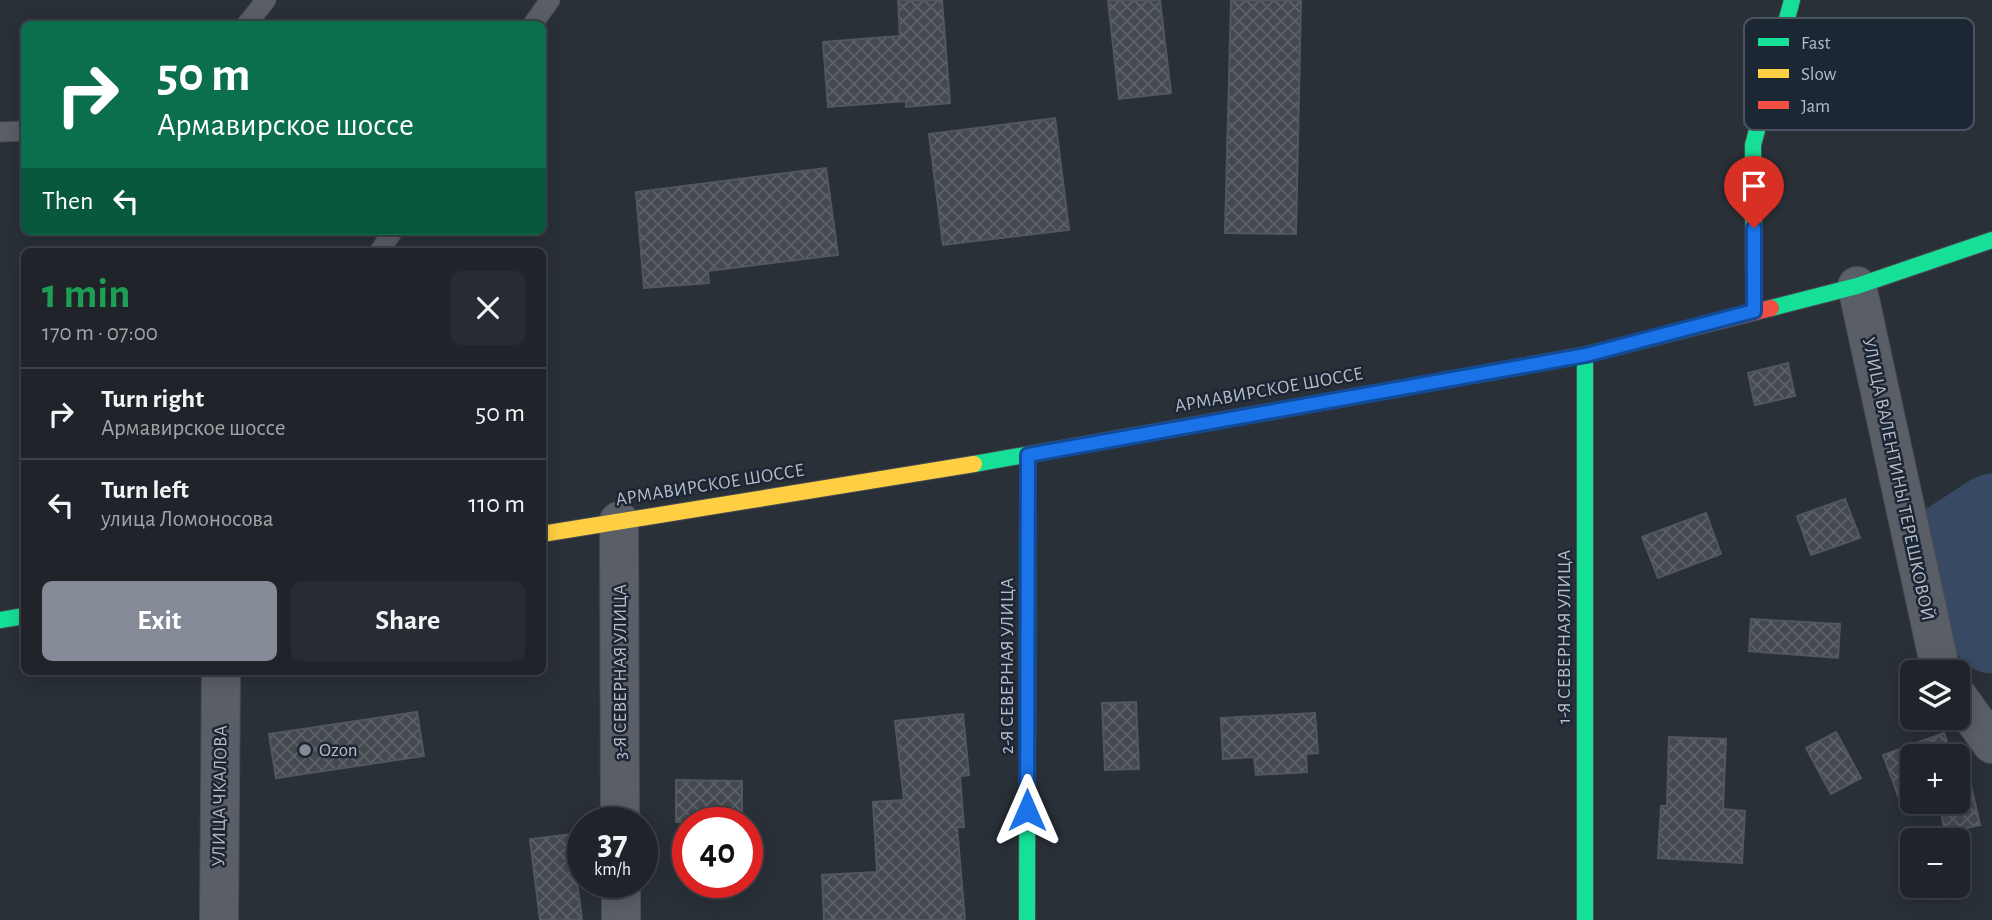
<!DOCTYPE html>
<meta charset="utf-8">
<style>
body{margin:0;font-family:"Alegreya Sans",sans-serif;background:#282c32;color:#f1f3f6;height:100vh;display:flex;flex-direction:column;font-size:26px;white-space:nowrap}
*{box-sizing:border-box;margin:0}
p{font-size:23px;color:#a2a4a8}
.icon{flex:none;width:38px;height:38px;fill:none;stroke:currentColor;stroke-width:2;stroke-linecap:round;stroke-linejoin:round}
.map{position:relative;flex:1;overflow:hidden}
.sheet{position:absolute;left:21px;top:248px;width:525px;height:427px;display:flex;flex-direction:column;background:#20242a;border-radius:10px;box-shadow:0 4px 18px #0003,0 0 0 2px #3d4147}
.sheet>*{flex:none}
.banner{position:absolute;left:21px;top:21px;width:525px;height:214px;border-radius:10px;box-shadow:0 4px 18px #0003,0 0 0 2px #3d4147;background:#0b6e4f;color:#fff;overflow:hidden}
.buttons{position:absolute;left:1900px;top:660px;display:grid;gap:14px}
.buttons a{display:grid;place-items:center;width:70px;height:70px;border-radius:10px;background:#20242a;box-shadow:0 4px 18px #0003,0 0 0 2px #3d4147;font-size:35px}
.speed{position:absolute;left:567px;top:807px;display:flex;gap:14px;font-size:35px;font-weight:700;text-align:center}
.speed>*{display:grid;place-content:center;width:91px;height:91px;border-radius:50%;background:#20242a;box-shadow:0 4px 18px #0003,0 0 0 2px #3d4147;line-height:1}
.speed small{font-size:18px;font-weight:400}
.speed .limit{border:10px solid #d22;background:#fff;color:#111}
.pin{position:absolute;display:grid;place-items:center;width:60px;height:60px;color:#fff;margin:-72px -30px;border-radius:50% 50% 50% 0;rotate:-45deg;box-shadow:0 0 7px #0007}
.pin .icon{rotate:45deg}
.me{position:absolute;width:77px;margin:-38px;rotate:0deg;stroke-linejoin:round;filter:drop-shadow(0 0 5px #0008)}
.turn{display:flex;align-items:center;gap:24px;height:147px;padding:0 21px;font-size:32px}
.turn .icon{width:91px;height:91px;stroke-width:2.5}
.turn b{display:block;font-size:49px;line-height:60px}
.then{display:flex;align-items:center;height:66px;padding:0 21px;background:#0003;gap:14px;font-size:26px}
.round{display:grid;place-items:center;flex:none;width:74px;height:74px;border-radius:10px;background:#282c32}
.summary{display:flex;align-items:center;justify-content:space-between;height:119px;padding:0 21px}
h1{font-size:42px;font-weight:700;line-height:52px;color:#1e9e55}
.cta{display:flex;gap:14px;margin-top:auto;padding:14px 21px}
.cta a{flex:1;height:80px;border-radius:10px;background:#848b96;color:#fff;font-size:28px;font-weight:700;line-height:80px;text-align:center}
.cta a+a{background:#282c32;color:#f1f3f6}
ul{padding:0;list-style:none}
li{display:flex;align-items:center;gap:21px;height:91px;padding:0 21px;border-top:2px solid #3d4147}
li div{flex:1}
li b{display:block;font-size:26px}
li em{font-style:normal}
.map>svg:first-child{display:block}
</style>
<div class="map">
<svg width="1992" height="920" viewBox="0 0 1992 920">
<defs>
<pattern id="building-cross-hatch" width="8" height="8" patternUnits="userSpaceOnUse" patternTransform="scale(1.75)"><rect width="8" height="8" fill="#444950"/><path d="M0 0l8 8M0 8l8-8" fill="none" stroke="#5d6168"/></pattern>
</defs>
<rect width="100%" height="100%" fill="#2a3038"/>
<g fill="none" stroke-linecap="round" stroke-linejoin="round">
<path stroke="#384963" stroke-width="79" d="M 1992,513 L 1949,541 L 1988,630 L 1992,634"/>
</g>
<path fill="url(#building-cross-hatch)" stroke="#52575f" stroke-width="2" d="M 898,0 L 942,0 L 950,103 L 906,107 L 906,101 L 828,107 L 823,42 L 900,36 Z
M 1108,0 L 1160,0 L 1171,93 L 1119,99 Z
M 1231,0 L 1301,0 L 1296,234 L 1225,233 Z
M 1055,118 L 1069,230 L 943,245 L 929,134 Z
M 826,168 L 838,255 L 708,271 L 709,283 L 644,288 L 636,192 Z
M 1788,363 L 1795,396 L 1755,405 L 1748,373 Z
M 1845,499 L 1860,538 L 1811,555 L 1797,516 Z
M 1706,513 L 1721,554 L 1658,578 L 1642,537 Z
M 1751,619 L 1840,624 L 1838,658 L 1749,651 Z
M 1136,702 L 1139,769 L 1105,770 L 1102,703 Z
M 417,712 L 424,756 L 276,778 L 269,734 Z
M 1315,713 L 1318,753 L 1306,754 L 1307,772 L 1256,775 L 1254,757 L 1223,759 L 1221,718 Z
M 963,714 L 969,775 L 960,776 L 964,827 L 957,827 L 965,920 L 824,920 L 822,875 L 877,872 L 873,802 L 904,800 L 895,721 Z
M 1836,732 L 1861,778 L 1831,794 L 1806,748 Z
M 1944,733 L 1952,756 L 1913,756 L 1913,793 L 1899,798 L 1883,755 Z
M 1669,737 L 1726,739 L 1723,809 L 1745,811 L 1742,863 L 1658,858 L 1661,806 L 1667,806 Z
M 676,780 L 742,781 L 742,822 L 676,822 Z
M 1970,781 L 1980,825 L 1945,833 L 1939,802 L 1958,802 L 1958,783 Z
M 571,834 L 582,920 L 540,920 L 530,839 Z"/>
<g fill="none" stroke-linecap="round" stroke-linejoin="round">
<g stroke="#484c53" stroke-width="21">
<path id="lane" d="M 247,24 L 266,0
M 533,24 L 550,0
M 0,132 L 24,131
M 379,252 L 393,231"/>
</g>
<g stroke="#484c53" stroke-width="40">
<path id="street" d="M 1857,286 L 1941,672
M 619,521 L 620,822
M 1958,697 L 1992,744
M 621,882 L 621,920
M 219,920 L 221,672"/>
</g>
<g stroke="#484c53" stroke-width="18">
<path id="fast" d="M 1771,308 L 1857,286 L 1992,240
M 1754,311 L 1753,145 L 1792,0
M 1585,355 L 1585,920
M 974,464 L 1335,400
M 0,620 L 24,616
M 1027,920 L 1028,455"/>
</g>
<g stroke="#484c53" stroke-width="18">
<path id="slow" d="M 542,534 L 974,464"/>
</g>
<g stroke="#484c53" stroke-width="18">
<path id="jam" d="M 1335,400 L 1585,355 L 1771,308"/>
</g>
<use href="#lane" stroke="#5a5e66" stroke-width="19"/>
<use href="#street" stroke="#5a5e66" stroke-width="38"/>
<use href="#fast" stroke="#16e098" stroke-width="16"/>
<use href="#slow" stroke="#ffcf43" stroke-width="16"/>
<use href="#jam" stroke="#f24e42" stroke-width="16"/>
</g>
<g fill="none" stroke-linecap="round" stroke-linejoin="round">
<g stroke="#114b97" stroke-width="18">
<path id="route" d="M 1027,810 L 1028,455 L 1586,355 L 1754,311 L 1754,228"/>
</g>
<use href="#route" stroke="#1a73e8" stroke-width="12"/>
</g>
<circle fill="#848b96" stroke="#1d2633" stroke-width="2.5" cx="305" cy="750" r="7"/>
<g text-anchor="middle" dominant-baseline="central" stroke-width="5" stroke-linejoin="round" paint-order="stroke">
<g font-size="19" fill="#b4bcc9" stroke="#1d2633">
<text transform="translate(1269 390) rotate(-10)">АРМАВИРСКОЕ ШОССЕ</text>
<text transform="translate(1898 479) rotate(78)">УЛИЦА ВАЛЕНТИНЫ ТЕРЕШКОВОЙ</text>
<text transform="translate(710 485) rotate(-9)">АРМАВИРСКОЕ ШОССЕ</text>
<text transform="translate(1564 637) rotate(-90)">1-Я СЕВЕРНАЯ УЛИЦА</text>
<text transform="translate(1007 666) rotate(-90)">2-Я СЕВЕРНАЯ УЛИЦА</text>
<text transform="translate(620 672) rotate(-90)">3-Я СЕВЕРНАЯ УЛИЦА</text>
<text transform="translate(220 796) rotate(-89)">УЛИЦА ЧКАЛОВА</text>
</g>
<g font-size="19" fill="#b4bcc9" stroke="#1d2633" text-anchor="start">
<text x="319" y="750">Ozon</text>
</g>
</g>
<rect x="1744" y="18" width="230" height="112" rx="10" fill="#1d2633" stroke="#4a5360" stroke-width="2"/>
<rect x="1758" y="38" width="31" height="8" fill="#16e098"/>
<rect x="1758" y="69" width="31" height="9" fill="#ffcf43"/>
<rect x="1758" y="101" width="31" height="8" fill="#f24e42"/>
<g font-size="19" fill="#b4bcc9">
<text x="1801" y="49">Fast</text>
<text x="1801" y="80">Slow</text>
<text x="1801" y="112">Jam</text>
</g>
</svg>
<div class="buttons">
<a><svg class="icon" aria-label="layers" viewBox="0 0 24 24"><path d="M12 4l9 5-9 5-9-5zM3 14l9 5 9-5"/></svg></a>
<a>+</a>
<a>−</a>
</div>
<div class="speed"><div>37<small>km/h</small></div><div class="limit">40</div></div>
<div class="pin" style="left:1754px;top:228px;background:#d93025"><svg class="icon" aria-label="arrive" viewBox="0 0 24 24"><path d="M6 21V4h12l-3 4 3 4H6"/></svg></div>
<svg class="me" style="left:1027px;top:810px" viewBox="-20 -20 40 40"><path d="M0-17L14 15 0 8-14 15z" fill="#1a73e8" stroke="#fff" stroke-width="4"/></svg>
<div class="banner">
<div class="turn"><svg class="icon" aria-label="right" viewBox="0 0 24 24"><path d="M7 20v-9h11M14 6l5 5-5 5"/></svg><div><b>50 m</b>Армавирское шоссе</div></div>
<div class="then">Then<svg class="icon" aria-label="left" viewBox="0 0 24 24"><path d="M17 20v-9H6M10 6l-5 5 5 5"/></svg></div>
</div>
<section class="sheet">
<div class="summary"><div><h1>1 min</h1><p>170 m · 07:00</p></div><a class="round"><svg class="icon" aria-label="close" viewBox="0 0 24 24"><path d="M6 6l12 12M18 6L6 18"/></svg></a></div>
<ul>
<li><svg class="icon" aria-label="right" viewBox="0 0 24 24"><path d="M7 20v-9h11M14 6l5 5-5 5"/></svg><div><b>Turn right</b><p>Армавирское шоссе</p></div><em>50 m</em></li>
<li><svg class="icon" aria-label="left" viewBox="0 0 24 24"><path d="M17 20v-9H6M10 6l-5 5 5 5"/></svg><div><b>Turn left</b><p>улица Ломоносова</p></div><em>110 m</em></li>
</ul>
<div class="cta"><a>Exit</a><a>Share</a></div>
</section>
</div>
